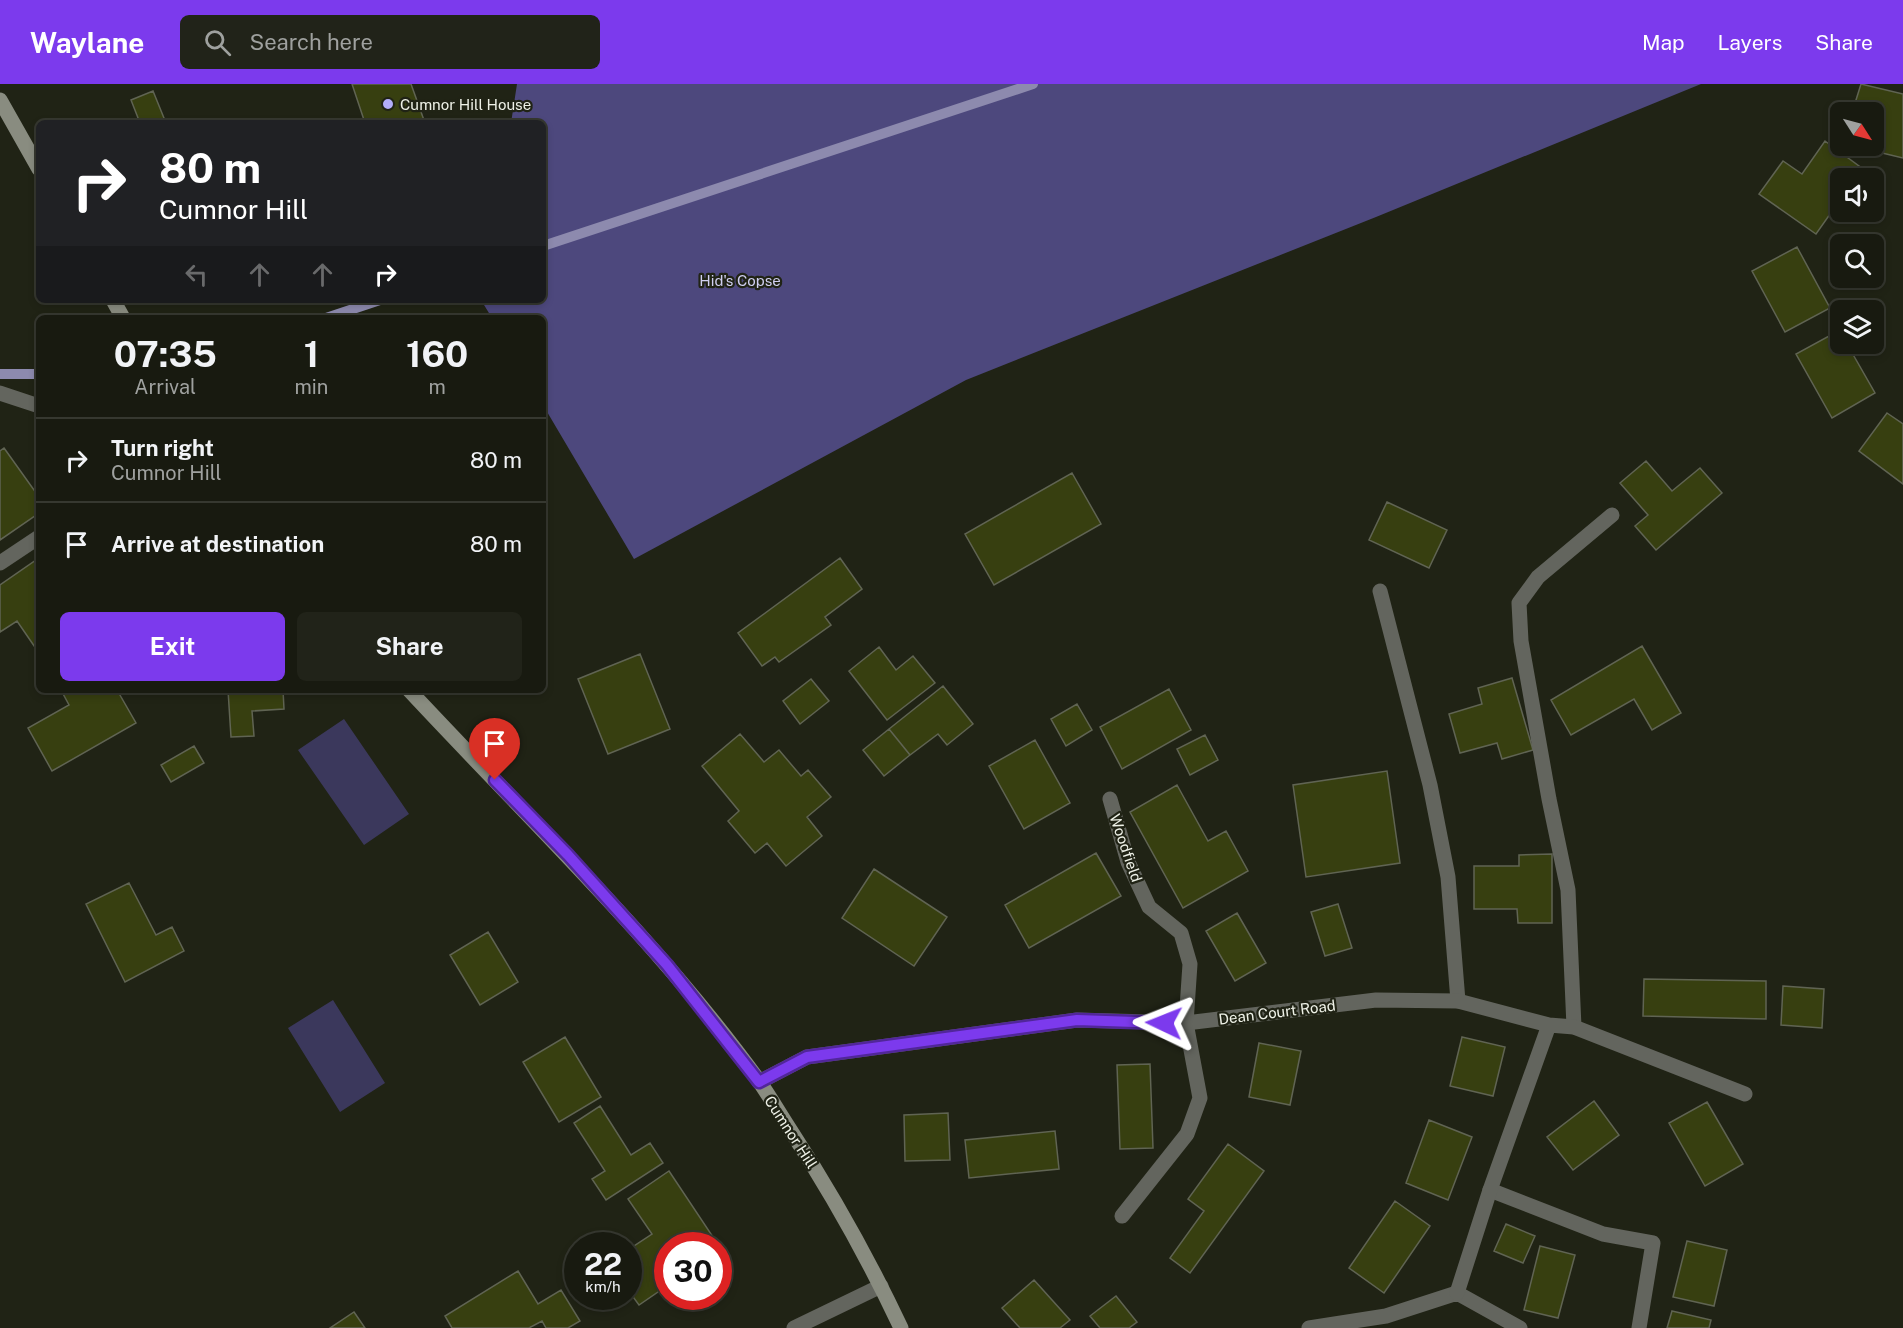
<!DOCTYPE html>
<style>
body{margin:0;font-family:"Public Sans",sans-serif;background:#212319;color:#f1f3f6;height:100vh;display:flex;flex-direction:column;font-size:22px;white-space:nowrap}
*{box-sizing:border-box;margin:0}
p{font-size:20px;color:#9fa19f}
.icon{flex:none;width:33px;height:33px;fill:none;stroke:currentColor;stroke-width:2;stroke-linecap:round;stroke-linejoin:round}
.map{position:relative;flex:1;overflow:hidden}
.drawer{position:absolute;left:36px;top:231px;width:510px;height:378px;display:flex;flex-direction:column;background:#181a10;border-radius:9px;box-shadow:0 3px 9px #0003,0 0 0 2px #363830}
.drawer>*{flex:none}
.guide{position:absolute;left:36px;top:36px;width:510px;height:183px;border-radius:9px;box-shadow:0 3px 9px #0003,0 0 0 2px #363830;background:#202124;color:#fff;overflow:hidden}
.needle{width:39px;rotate:126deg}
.fabs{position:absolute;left:1830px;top:18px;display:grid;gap:12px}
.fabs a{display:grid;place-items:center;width:54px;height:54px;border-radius:9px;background:#181a10;box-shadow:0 3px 9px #0003,0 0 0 2px #363830;font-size:30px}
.speed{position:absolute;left:564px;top:1148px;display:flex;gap:12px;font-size:30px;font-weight:700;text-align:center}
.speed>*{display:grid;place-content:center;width:78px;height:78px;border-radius:50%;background:#181a10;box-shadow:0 3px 9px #0003,0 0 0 2px #363830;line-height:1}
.speed small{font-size:15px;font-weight:400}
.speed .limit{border:9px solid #d22;background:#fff;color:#111}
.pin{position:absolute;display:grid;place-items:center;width:51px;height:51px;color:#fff;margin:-62px -26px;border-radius:50% 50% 50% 0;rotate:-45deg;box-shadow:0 0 6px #0007}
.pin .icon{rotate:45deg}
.me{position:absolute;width:66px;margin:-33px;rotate:272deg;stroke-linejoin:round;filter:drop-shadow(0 0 4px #0008)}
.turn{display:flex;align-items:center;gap:21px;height:126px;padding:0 24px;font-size:27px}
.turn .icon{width:78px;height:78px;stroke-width:2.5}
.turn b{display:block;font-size:42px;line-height:51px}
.lanes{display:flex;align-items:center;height:57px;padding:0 24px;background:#0003;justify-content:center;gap:30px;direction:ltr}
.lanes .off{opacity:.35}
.eta{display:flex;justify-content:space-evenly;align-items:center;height:102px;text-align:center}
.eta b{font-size:36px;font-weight:700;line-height:42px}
.button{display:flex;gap:12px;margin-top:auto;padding:12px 24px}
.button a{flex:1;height:69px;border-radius:9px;background:#7c3aed;color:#fff;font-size:24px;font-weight:700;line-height:69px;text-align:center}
.button a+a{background:#212319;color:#f1f3f6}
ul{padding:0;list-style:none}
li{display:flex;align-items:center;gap:18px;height:84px;padding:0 24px;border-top:2px solid #363830}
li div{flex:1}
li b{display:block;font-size:22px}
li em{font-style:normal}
header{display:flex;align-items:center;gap:36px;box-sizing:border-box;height:84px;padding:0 30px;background:#7c3aed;color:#fff}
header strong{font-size:28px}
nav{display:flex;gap:33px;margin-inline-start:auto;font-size:21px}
.search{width:420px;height:54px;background:#212319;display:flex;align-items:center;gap:15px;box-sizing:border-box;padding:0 21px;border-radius:9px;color:#9fa19f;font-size:22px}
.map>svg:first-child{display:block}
</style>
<header>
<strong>Waylane</strong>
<div class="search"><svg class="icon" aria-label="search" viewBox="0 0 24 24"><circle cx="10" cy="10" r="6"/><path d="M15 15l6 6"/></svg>Search here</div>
<nav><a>Map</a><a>Layers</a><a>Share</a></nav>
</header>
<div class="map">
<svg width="1903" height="1244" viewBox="0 0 1903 1244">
<rect width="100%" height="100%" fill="#202315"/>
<path fill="#3b385c" d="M 344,635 L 409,730 L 364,761 L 298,666 Z
M 333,916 L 385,999 L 340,1028 L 288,944 Z"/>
<path fill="#4d487d" d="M 517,0 L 1701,0 L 1376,133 L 966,296 L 634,475 L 543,321 L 543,234 L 492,234 L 481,216 L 543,216 L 543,39 L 511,39 Z"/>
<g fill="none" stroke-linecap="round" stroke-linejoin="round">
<path stroke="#8d8aae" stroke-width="10" d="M 543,162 L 1033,0
M 326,234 L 380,216
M 0,290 L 39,290"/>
</g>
<path fill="#373f10" stroke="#606453" stroke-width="1.5" d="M 352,0 L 411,0 L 425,39 L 365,39 Z
M 1861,0 L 1903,10 L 1903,74 L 1874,67 L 1872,62 L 1874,28 L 1861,28 L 1856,16 Z
M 153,7 L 166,39 L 140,39 L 131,16 Z
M 1825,57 L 1863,85 L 1856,94 L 1840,94 L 1840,116 L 1816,150 L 1759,110 L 1783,77 L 1802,90 Z
M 1797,163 L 1830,224 L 1785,248 L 1752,187 Z
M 1840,246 L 1840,260 L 1847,260 L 1875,309 L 1832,334 L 1796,270 Z
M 1887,329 L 1903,340 L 1903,400 L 1859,367 Z
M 4,364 L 39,413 L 39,429 L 0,456 L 0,367 Z
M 1646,377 L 1672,407 L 1700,384 L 1722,409 L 1656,466 L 1635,442 L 1648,431 L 1620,399 Z
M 1072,389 L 1101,440 L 994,501 L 965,450 Z
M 1387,418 L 1447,446 L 1429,484 L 1369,456 Z
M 39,474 L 39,569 L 17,537 L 0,548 L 0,501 Z
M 840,474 L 862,505 L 825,533 L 831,541 L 779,578 L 775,573 L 762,582 L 738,549 Z
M 1642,562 L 1681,629 L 1652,646 L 1634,615 L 1571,651 L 1551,616 Z
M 879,563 L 896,586 L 913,572 L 935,599 L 887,636 L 849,587 Z
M 640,570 L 670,645 L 608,670 L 578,595 Z
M 1512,594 L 1533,666 L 1502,675 L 1497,659 L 1460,669 L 1449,630 L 1482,620 L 1478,604 Z
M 811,595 L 829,617 L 800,640 L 783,617 Z
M 943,602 L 973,640 L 947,661 L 938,650 L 910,671 L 889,645 Z
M 1169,605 L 1191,646 L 1122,685 L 1100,643 Z
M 61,606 L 117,606 L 136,639 L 52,687 L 28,644 L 69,621 Z
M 228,606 L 283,606 L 284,625 L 252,627 L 254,652 L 231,653 Z
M 1077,620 L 1092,646 L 1066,662 L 1051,635 Z
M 889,645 L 910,671 L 884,692 L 863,666 Z
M 740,650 L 764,678 L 779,666 L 801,692 L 808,686 L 831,713 L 807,733 L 822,752 L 786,782 L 767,759 L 755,769 L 728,737 L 739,727 L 702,682 Z
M 1205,651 L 1218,676 L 1190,691 L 1177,665 Z
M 1035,656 L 1070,719 L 1024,745 L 989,682 Z
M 194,662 L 204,679 L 171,698 L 161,681 Z
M 1387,687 L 1400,779 L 1306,793 L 1293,701 Z
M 1177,701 L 1208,757 L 1226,747 L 1248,787 L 1183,824 L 1130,728 Z
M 1096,769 L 1121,812 L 1029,864 L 1005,821 Z
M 1552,770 L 1552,839 L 1518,839 L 1517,825 L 1474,825 L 1474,782 L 1519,782 L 1519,771 Z
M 874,785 L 947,833 L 914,882 L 842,834 Z
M 129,799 L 156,851 L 172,843 L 184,867 L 125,898 L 86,820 Z
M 1338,820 L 1352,864 L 1325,872 L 1311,828 Z
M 1237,829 L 1266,879 L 1235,897 L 1206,847 Z
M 488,848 L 518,898 L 480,921 L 450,871 Z
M 1644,895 L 1766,897 L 1766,935 L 1643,932 Z
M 1783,902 L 1824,905 L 1822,944 L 1781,941 Z
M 565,953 L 601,1013 L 559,1038 L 523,978 Z
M 1462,953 L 1505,963 L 1493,1012 L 1450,1002 Z
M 1259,959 L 1301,967 L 1290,1021 L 1249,1013 Z
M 1150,980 L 1153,1064 L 1120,1065 L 1117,981 Z
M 1594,1017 L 1619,1051 L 1573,1086 L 1547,1053 Z
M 1707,1018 L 1743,1080 L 1705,1102 L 1669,1039 Z
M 600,1022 L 631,1071 L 650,1059 L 663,1079 L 606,1116 L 592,1095 L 605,1087 L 574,1039 Z
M 948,1029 L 950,1076 L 905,1077 L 904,1031 Z
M 1429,1036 L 1472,1053 L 1448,1116 L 1406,1099 Z
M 1055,1047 L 1059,1085 L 969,1094 L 965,1056 Z
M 1228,1060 L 1264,1087 L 1190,1189 L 1170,1174 L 1204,1127 L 1188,1115 Z
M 669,1087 L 721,1165 L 718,1166 L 718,1161 L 668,1161 L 668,1201 L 639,1221 L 628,1206 L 628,1166 L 652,1150 L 628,1115 Z
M 1395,1117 L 1430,1142 L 1384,1209 L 1349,1184 Z
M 1506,1140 L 1535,1152 L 1523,1179 L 1494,1167 Z
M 1687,1157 L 1727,1166 L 1714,1222 L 1673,1213 Z
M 1540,1162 L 1575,1171 L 1558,1234 L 1524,1226 Z
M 518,1187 L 538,1220 L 561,1206 L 580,1237 L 568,1244 L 546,1244 L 542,1237 L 529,1244 L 452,1244 L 445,1232 Z
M 1034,1196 L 1070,1236 L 1060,1244 L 1020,1244 L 1002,1224 Z
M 1116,1212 L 1137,1238 L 1129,1244 L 1100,1244 L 1090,1232 Z
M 1672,1227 L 1711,1236 L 1709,1244 L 1667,1244 Z
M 354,1228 L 365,1244 L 330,1244 Z"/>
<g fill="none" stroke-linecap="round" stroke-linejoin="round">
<path stroke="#63655e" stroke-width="15" d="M 0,309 L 39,322
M 0,479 L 39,453
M 1380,507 L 1430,701 L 1448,793 L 1458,917
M 1574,943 L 1568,806 L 1549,715 L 1521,557 L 1519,519 L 1538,493 L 1612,431
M 1490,1106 L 1603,1150 L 1653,1159 L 1639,1244
M 1122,1132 L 1187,1050 L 1200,1014 L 1186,939
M 1309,1244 L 1386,1232 L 1457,1209 L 1520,1244"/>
<path stroke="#63655e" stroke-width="15" d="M 1110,715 L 1128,778 L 1149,823 L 1181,849 L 1190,880 L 1186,939
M 759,998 L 807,973 L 1077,936 L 1186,939 L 1376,916 L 1458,917 L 1549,941 L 1574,943 L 1745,1010
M 1457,1209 L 1490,1106 L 1549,941
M 794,1244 L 881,1202"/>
<path stroke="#898c80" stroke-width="15" d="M 0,16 L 39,85
M 113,216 L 123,234
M 409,606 C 528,734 656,855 759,997 C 770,1013 780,1030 791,1047 C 832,1110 869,1176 901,1244"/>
</g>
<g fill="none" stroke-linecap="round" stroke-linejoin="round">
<g stroke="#51269a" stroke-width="15">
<path id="route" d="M 495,696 L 568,771 L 667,881 L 759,998 L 807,973 L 1077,936 L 1164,939"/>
</g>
<use href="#route" stroke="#7c3aed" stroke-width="10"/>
</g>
<circle fill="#b2adf9" stroke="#202315" stroke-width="2" cx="388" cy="20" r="6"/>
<g text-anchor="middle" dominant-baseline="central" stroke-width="4.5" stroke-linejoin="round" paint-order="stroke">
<g font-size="15" fill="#eef1e7" stroke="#202315" text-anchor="start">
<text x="400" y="20">Cumnor Hill House</text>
</g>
<g font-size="15" fill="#d0cff1" stroke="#202315">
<text x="740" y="196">Hid's Copse</text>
</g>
<g font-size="15" fill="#eef1e7" stroke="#202315">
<text transform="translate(1126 764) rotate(71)">Woodfield</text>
<text transform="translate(1277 928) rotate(-7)">Dean Court Road</text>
<text transform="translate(791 1048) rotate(57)">Cumnor Hill</text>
</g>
</g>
</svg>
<div class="fabs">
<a><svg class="needle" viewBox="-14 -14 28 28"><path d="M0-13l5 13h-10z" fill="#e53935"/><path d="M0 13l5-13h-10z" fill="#9fa19f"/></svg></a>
<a><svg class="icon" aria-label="sound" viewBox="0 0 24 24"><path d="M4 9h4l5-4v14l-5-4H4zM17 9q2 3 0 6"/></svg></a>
<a><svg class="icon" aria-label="search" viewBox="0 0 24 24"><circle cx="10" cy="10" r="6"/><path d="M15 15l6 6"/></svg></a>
<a><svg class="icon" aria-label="layers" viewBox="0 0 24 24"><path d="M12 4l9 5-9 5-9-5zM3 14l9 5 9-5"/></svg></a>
</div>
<div class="speed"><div>22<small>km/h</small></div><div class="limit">30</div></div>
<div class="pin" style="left:495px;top:696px;background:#d93025"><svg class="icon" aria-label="arrive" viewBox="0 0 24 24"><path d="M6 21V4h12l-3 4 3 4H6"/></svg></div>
<svg class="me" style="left:1164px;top:939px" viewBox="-20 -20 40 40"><path d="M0-17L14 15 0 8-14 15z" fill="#7c3aed" stroke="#fff" stroke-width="4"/></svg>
<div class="guide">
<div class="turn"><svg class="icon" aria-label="right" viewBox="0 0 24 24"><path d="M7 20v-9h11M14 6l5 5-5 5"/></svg><div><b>80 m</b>Cumnor Hill</div></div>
<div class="lanes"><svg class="icon off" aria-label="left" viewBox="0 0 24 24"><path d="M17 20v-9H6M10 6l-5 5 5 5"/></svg><svg class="icon off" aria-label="ahead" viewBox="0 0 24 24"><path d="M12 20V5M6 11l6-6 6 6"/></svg><svg class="icon off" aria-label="ahead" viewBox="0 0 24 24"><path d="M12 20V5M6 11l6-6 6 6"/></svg><svg class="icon" aria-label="right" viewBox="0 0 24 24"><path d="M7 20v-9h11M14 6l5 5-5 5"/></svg></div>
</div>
<section class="drawer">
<div class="eta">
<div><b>07:35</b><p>Arrival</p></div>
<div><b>1</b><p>min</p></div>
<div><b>160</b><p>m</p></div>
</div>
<ul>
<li><svg class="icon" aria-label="right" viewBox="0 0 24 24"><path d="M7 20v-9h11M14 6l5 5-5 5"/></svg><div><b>Turn right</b><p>Cumnor Hill</p></div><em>80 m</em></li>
<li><svg class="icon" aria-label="arrive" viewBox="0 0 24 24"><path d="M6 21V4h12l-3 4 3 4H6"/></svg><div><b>Arrive at destination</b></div><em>80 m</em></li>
</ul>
<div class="button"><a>Exit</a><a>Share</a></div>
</section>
</div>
